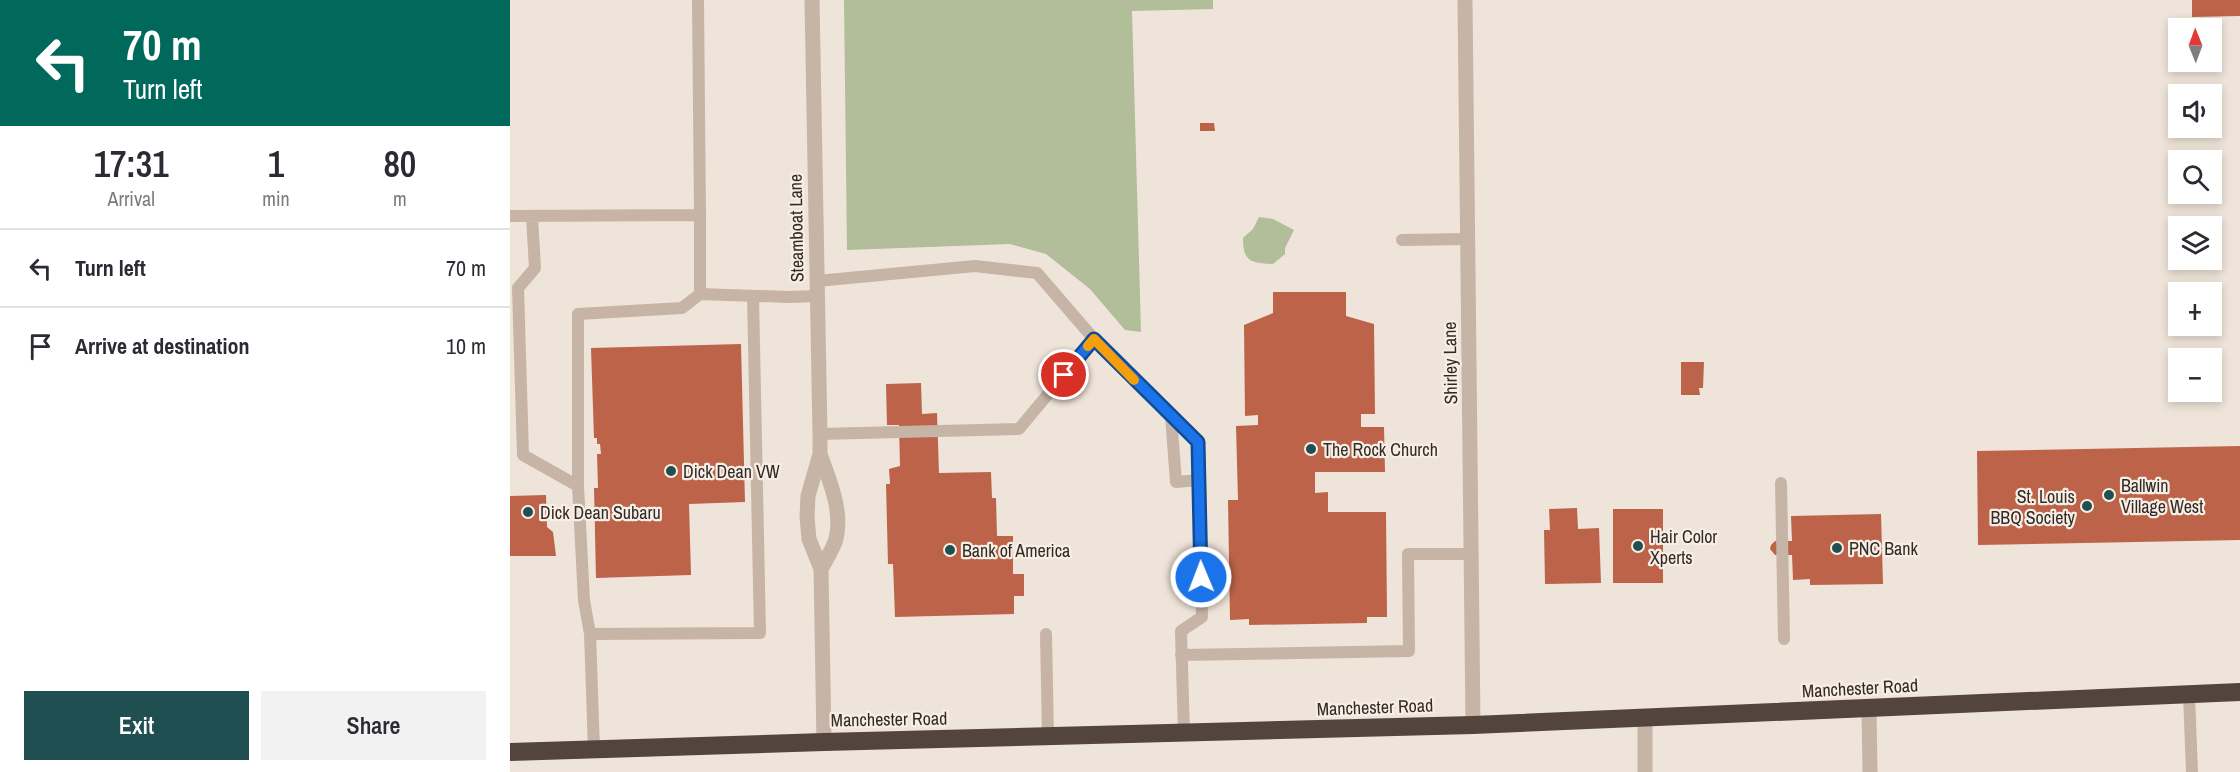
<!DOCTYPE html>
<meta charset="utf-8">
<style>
body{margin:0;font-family:"Archivo Narrow",sans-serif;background:#f2f2f3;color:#2b2b33;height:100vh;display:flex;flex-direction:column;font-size:22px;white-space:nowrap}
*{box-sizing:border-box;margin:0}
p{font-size:20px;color:#7c7c81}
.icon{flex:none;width:33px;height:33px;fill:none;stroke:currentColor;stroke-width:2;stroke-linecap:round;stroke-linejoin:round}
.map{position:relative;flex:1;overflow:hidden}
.sheet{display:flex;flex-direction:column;background:#fff;width:510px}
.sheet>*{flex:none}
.guide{background:#00695c;color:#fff;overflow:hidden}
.needle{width:39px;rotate:359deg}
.buttons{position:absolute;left:1658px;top:18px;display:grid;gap:12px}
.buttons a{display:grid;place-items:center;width:54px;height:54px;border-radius:0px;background:#fff;box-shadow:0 3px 9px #0003;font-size:30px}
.pin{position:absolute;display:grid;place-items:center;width:51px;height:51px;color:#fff;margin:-26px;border:3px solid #fff;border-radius:50%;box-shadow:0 2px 6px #0007}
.me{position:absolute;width:66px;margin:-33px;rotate:359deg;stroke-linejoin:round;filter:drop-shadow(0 0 4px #0008)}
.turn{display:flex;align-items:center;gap:21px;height:126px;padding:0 24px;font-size:27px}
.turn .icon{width:78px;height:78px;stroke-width:2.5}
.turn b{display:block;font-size:42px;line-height:51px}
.eta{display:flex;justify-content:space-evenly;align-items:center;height:102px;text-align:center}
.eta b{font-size:36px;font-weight:600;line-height:42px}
.button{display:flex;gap:12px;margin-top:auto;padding:12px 24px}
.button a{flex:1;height:69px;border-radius:0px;background:#1f4f51;color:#fff;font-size:24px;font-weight:600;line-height:69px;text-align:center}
.button a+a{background:#f2f2f3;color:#2b2b33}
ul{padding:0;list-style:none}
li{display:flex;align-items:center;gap:18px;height:78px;padding:0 24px;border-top:2px solid #e1e1e2}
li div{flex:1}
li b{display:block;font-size:22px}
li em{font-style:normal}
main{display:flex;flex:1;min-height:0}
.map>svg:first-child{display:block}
</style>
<main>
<section class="sheet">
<div class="guide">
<div class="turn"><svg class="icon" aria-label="left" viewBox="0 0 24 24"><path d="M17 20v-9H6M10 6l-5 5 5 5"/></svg><div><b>70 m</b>Turn left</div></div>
</div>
<div class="eta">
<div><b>17:31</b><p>Arrival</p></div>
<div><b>1</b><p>min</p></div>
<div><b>80</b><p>m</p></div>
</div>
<ul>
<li><svg class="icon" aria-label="left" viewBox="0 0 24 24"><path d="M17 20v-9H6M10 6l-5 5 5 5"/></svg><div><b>Turn left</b></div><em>70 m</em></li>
<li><svg class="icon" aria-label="arrive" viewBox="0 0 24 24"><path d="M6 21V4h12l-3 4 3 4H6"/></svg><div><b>Arrive at destination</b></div><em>10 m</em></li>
</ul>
<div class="button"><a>Exit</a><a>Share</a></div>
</section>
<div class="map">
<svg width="1730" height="772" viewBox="0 0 1730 772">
<rect width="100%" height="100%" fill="#efe4d9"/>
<path fill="#b2bd9a" d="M 334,0 L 703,0 L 703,9 L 622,11 L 631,332 L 615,330 L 580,289 L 536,254 L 500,244 L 337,250 Z
M 749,217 L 763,219 L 784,230 L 775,248 L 775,254 L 763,264 C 741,263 733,262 733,238 L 743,229 Z"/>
<path fill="#bd6349" d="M 1682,0 L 1730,0 L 1730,16 L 1682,17 Z
M 690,123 L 704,123 L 705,131 L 690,131 Z
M 763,292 L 836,292 L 836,316 L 864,324 L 865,414 L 851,414 L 851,427 L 874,427 L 875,472 L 805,472 L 805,493 L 818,492 L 818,512 L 876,512 L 877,617 L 857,617 L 857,623 L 739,625 L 739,619 L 720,620 L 718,500 L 728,500 L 726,426 L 748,425 L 748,415 L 735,416 L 734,325 L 763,313 Z
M 231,344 L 235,502 L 179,504 L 181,575 L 86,578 L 84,488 L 88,488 L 87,454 L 91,454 L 90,444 L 87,444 L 87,438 L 84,438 L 81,348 Z
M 1171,362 L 1194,362 L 1193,388 L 1189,388 L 1190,395 L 1171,395 Z
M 411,383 L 412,414 L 427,413 L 429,473 L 481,472 L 482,498 L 486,498 L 487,536 L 503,536 L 503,574 L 514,574 L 514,596 L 504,596 L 504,614 L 385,617 L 383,564 L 378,564 L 376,484 L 380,484 L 379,469 L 390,466 L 389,425 L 377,425 L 376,384 Z
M 1730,446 L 1730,540 L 1468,545 L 1467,451 Z
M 36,495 L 37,527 L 43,532 L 46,556 L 0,556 L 0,496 Z
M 1067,508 L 1068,529 L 1089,528 L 1091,583 L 1035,584 L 1034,530 L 1040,530 L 1039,509 Z
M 1103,509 L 1153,509 L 1153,583 L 1103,583 Z
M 1371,514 L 1373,584 L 1300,585 L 1300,579 L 1283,580 L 1282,555 L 1265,555 L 1260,549 L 1261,545 L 1265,541 L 1282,541 L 1281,516 Z"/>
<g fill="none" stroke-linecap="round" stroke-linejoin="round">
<path stroke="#c6b4a6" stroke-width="12" d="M 190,215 L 190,294 L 279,297 L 307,296
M 0,216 L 190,215 L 188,0
M 22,217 L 25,268 L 8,288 L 13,455 L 68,486 L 74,600 L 80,634 L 84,749
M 892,240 L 958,239
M 307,281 L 465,266 L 527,273 L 584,339 L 688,442 L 690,480
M 661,416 L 666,482 L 690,480 L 692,617 L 671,631 L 674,734
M 310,434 L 509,429 L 584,339
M 1271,483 L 1274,639
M 68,486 L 68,314 L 172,308 L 190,294
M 80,634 L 250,633 L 243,296
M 536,634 L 538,737
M 671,655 L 899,651 L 898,554 L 961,554
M 1679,695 L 1682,772"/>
<path stroke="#c6b4a6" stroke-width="15" d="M 302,0 L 310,434 L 310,454 L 298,496 L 297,517 L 299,539 L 311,569 L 314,742
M 955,0 L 963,725
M 310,454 C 319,480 333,510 326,539 C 323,549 316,560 311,569
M 1359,709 L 1360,772
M 1135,719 L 1135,772"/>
<path stroke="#53443e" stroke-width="18" d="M 0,752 L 314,742 L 963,725 L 1730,692"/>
</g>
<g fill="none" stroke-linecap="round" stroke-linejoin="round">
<g stroke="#114b97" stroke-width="15">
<path id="route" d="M 554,375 L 584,339 L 688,442 L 691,577"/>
</g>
<use href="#route" stroke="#1a73e8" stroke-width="10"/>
<path stroke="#f59e0b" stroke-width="10" d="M 578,346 L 584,339 L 624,380"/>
</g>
<g fill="#1f4f51" stroke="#f7efe5" stroke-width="2">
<circle cx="801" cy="449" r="6"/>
<circle cx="161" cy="471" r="6"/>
<circle cx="1599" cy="495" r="6"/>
<circle cx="1577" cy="506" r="6"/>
<circle cx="18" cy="512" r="6"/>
<circle cx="1128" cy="546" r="6"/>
<circle cx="1327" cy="548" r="6"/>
<circle cx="440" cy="550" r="6"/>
</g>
<g text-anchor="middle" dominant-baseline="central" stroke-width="4.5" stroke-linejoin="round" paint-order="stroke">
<g font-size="18" fill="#332a26" stroke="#f7efe5">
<text transform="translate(286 228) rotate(-91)">Steamboat Lane</text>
<text transform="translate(940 363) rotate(-91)">Shirley Lane</text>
<text transform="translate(1350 688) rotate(-3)">Manchester Road</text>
<text transform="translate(865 707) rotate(-2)">Manchester Road</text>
<text transform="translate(379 719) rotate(-1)">Manchester Road</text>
</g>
<g font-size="18" fill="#332a26" stroke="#f7efe5" text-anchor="start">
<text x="813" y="449">The Rock Church</text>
<text x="173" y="471">Dick Dean VW</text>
<text x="1611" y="485">Ballwin<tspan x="1611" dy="21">Village West</tspan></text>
<text x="1565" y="496" text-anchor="end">St. Louis<tspan x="1565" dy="21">BBQ Society</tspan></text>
<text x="30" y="512">Dick Dean Subaru</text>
<text x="1140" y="536">Hair Color<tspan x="1140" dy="21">Xperts</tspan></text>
<text x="1339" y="548">PNC Bank</text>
<text x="452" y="550">Bank of America</text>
</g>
</g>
</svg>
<div class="buttons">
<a><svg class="needle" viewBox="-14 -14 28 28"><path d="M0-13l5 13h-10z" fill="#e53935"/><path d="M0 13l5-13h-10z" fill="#7c7c81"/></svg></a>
<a><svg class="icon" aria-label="sound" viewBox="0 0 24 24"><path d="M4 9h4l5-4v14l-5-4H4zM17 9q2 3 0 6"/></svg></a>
<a><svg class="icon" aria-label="search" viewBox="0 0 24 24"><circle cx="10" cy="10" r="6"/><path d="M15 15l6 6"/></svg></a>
<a><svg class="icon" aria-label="layers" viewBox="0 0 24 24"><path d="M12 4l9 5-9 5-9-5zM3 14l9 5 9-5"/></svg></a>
<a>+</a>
<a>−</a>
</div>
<div class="pin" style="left:554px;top:375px;background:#d93025"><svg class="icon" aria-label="arrive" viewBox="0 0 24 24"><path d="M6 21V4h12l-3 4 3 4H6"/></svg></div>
<svg class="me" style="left:691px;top:577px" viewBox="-20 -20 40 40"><circle r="17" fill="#1a73e8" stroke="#fff" stroke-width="3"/><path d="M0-11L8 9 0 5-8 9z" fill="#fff"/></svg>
</div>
</main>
